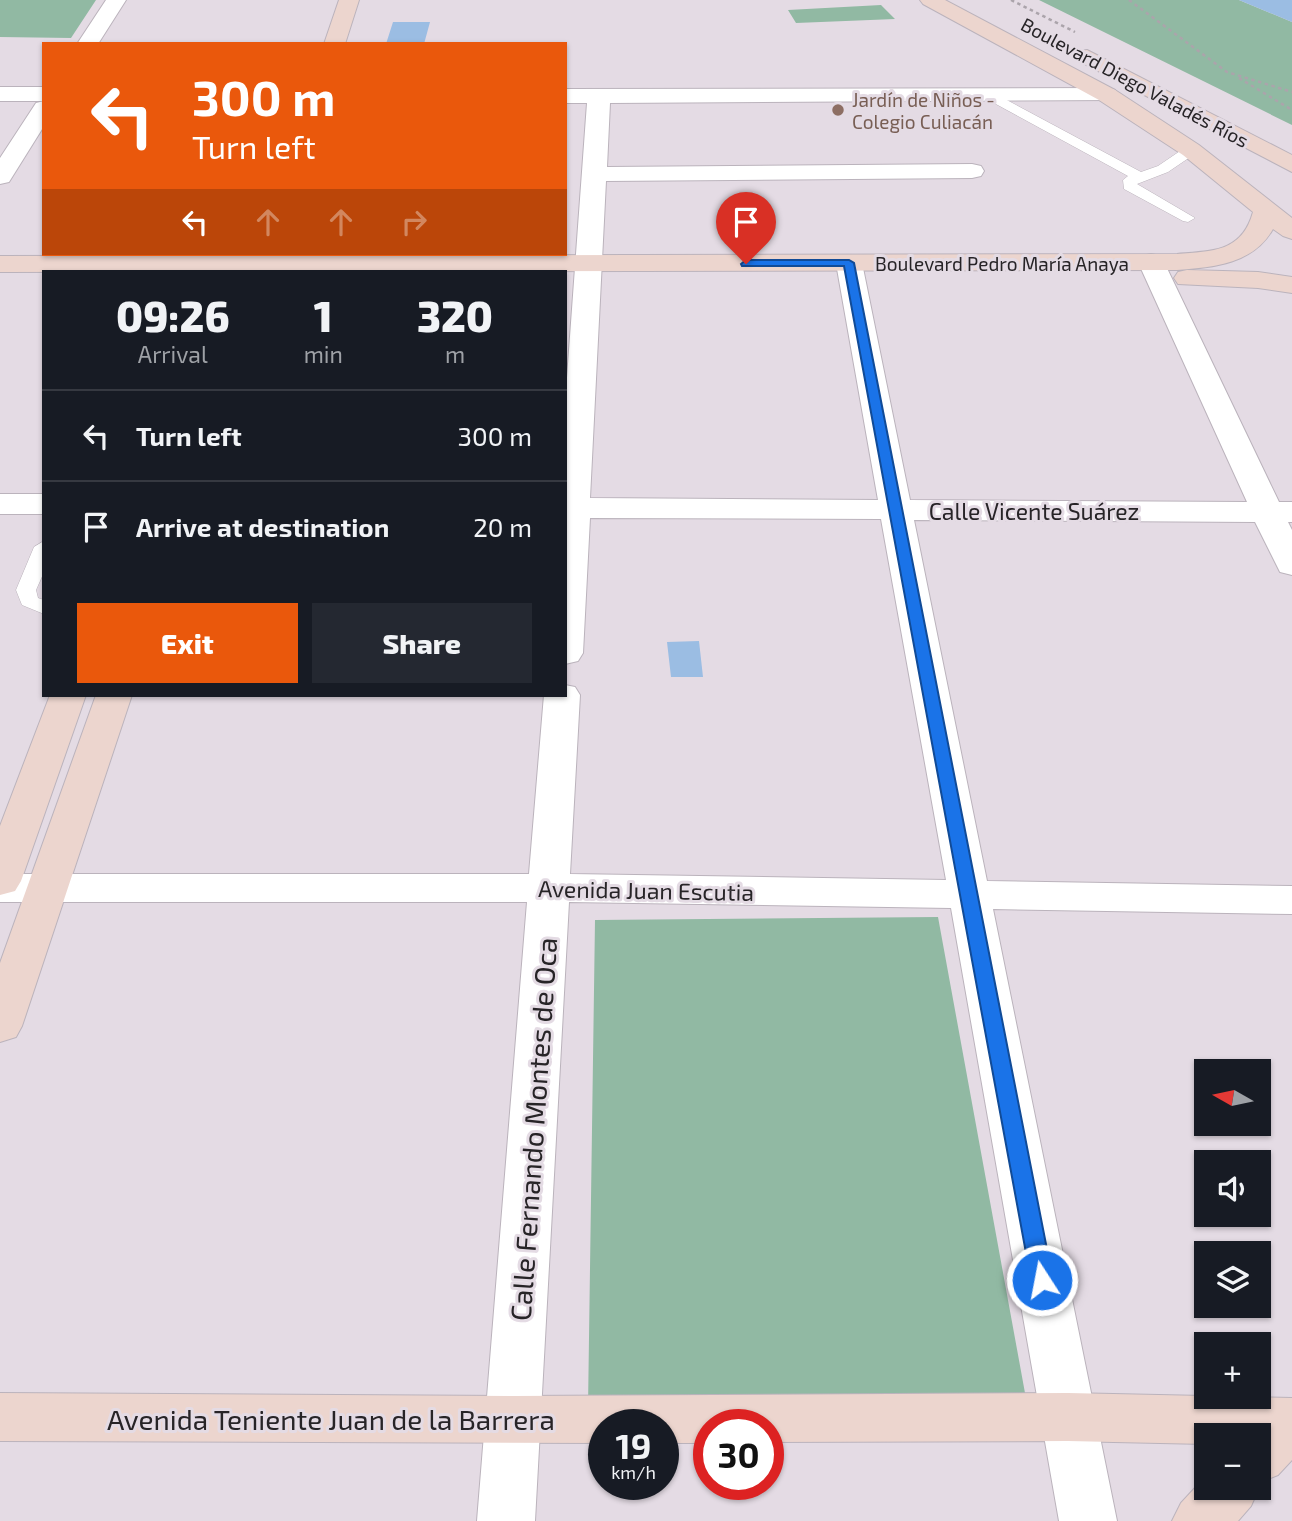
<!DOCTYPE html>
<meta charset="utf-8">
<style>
body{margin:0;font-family:"Exo 2",sans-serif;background:#242831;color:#f1f3f6;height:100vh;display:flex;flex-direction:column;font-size:26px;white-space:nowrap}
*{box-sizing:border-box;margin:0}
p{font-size:23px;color:#9ea1a6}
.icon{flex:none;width:38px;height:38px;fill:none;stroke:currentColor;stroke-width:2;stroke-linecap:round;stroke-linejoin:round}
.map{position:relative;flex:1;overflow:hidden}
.details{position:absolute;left:42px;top:270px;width:525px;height:427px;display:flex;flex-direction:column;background:#171b24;border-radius:0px;box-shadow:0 2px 5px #0004}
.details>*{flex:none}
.guide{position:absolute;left:42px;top:42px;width:525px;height:214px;border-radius:0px;box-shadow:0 2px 5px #0004;background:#ea580c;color:#fff;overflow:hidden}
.needle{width:46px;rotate:279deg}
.buttons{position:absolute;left:1194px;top:1059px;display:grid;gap:14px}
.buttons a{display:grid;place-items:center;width:77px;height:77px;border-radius:0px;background:#171b24;box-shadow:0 2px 5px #0004;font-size:35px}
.speed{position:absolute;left:588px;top:1409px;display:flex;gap:14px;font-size:35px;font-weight:700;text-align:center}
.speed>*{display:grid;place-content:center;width:91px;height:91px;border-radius:50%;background:#171b24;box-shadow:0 2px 5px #0004;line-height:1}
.speed small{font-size:18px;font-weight:400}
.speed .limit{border:10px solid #d22;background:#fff;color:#111}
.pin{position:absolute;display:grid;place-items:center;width:60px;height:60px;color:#fff;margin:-72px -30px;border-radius:50% 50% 50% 0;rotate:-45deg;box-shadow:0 0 7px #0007}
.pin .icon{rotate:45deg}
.me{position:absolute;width:77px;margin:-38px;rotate:349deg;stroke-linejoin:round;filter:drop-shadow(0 0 5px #0008)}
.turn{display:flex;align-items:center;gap:24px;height:147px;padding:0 35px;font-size:32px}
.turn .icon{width:91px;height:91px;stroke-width:2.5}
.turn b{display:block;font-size:49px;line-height:60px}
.lanes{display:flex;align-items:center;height:66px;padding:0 35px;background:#0003;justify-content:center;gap:35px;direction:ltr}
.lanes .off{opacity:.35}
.eta{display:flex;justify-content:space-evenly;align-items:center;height:119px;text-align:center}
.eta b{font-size:42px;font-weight:800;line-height:49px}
.cta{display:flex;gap:14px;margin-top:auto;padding:14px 35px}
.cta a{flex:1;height:80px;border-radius:0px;background:#ea580c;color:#fff;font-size:28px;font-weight:800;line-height:80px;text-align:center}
.cta a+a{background:#242831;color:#f1f3f6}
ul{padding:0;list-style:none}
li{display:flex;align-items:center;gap:21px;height:91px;padding:0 35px;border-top:2px solid #363941}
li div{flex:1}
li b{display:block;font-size:26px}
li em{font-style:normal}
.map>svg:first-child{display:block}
</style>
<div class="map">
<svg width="1292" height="1521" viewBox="0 0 1292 1521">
<rect width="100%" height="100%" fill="#e4dbe4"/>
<path fill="#91b9a3" d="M 0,0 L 96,0 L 71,38 L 0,37 Z
M 1039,0 L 1239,0 L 1292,22 L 1292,125 Z
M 881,5 L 895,19 L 796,23 L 788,10 Z
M 938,917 L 1027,1404 L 588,1408 L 595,920 Z"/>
<path fill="#9bbde3" d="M 1239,0 L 1292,0 L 1292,22 Z
M 393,22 L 430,22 L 424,44 L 386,44 Z
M 699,641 L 703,677 L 671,677 L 667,642 Z"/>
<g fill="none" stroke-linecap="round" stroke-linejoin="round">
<g stroke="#bbb3bc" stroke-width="1">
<path id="lane" d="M 988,90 L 1141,172 L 1158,166 L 1186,147 L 1196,147 L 1196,153 L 1168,172 L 1137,184 L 1195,218 L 1188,222 L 1183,221 L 1124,189 L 1123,180 L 1128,176 L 983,97 L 981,94 Z
M 44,541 L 44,572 L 36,590 L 38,598 L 44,600 L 44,614 L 22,605 L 16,590 L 34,547 Z"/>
</g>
<g stroke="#bbb3bc" stroke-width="2">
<path id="street" d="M 106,0 L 126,0 L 98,44 L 77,44 Z
M 0,87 L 44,87 L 44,101 L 0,101 Z
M 1107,88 L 1115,90 L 1118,95 L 1115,100 L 610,103 L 607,167 L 972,164 L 981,166 L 984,171 L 981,176 L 972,178 L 606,181 L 590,498 L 878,500 L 836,263 L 840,257 L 849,255 L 858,257 L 862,263 L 910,500 L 1247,502 L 1138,262 L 1142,256 L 1151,254 L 1160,256 L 1164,262 L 1279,502 L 1292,502 L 1292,522 L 1288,522 L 1292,530 L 1292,575 L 1280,572 L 1255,522 L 914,520 L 987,881 L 1292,886 L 1292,914 L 993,909 L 1117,1521 L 1059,1521 L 951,908 L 569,902 L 535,1521 L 477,1521 L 527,902 L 0,902 L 0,874 L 529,874 L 544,695 L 565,695 L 565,685 L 575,687 L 580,695 L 570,874 L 946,880 L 881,519 L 590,518 L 583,653 L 578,661 L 565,664 L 565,405 L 587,103 L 565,103 L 565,89 Z
M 44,101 L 44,126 L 9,182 L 0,184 L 0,158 L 36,103 Z
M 0,494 L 44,494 L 44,514 L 0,514 Z"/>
</g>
<g stroke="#bbb3bc" stroke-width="2">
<path id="secondary" d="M 339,0 L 359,0 L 345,44 L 324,44 Z
M 920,0 L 945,0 L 1115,90 L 1199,145 L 1292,218 L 1292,239 L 1283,236 L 1273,229 C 1253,264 1215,267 1177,270 L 0,272 L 0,256 L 1177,254 C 1213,251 1242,252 1253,212 L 1183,155 L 1099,100 L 923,4 Z
M 1087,50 L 1292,155 L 1292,172 L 1079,61 L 1076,56 L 1079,51 Z
M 1187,270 L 1258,272 L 1292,277 L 1292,293 L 1258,288 L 1178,284 L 1174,278 L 1178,272 Z
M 50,695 L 86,695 L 21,881 L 15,891 L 0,895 L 0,826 Z
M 96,695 L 132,695 L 22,1026 L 16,1037 L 0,1042 L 0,963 Z
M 0,1393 L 513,1396 L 1068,1393 L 1292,1398 L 1292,1460 L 1278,1475 L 1258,1483 L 1258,1435 L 1206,1435 L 1206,1444 L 1068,1441 L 768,1442 L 768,1424 L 709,1424 L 709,1443 L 663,1443 L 663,1424 L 604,1424 L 604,1443 L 0,1441 Z
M 1206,1476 L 1206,1488 L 1259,1488 L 1251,1506 L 1238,1521 L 1172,1521 L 1181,1503 Z"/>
</g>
<path stroke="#aba4ab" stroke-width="2.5" stroke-dasharray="3.5 3.5" stroke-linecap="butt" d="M 1011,0 L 1075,32
M 1129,0 L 1227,72 L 1292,92
M 1239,78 L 1292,110"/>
<use href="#lane" fill="#fff" fill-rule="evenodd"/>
<use href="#street" fill="#fff" fill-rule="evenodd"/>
<use href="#secondary" fill="#ecd5ce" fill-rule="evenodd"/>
</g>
<path fill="#1a73e8" stroke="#114b97" stroke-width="2" d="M 746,260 L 849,260 L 854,263 L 1053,1280 L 1049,1286 L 1042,1289 L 1034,1286 L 1031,1280 L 844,266 L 742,266 L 741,264 Z"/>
<circle fill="#8d6e63" stroke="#e4dbe4" stroke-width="2.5" cx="838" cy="110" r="7"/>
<g text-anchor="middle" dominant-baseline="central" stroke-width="6" stroke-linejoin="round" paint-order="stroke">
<g font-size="19" fill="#272427" stroke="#e4dbe4">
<text transform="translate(1135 82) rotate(28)">Boulevard Diego Valadés Ríos</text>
<text x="1002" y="263">Boulevard Pedro María Anaya</text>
</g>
<g font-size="19" fill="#785e54" stroke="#e4dbe4" text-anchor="start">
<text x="852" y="99">Jardín de Niños -<tspan x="852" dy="22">Colegio Culiacán</tspan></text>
</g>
<g font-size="23" fill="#272427" stroke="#e4dbe4">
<text x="1034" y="511">Calle Vicente Suárez</text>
<text transform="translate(646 890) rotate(1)">Avenida Juan Escutia</text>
</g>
<g font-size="28" fill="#272427" stroke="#e4dbe4">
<text transform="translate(533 1129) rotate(-86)">Calle Fernando Montes de Oca</text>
<text x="331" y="1419">Avenida Teniente Juan de la Barrera</text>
</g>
</g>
</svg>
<div class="buttons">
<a><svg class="needle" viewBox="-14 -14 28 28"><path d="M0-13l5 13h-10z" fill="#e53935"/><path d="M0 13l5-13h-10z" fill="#9ea1a6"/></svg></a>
<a><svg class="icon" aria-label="sound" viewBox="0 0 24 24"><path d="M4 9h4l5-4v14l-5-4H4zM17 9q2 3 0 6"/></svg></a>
<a><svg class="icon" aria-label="layers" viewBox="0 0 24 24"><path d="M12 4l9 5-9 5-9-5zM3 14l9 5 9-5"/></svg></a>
<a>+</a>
<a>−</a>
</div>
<div class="speed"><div>19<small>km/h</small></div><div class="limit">30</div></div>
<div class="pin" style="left:746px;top:264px;background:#d93025"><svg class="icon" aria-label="arrive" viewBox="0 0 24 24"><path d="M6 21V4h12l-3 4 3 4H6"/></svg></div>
<svg class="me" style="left:1042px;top:1280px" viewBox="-20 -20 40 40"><circle r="17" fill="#1a73e8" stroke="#fff" stroke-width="3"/><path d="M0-11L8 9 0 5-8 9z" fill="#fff"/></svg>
<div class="guide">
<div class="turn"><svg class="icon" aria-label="left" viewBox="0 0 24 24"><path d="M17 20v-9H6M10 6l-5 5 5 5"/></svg><div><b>300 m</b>Turn left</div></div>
<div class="lanes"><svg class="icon" aria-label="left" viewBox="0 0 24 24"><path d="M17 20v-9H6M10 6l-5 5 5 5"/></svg><svg class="icon off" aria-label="ahead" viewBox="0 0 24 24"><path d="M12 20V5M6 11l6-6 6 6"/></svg><svg class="icon off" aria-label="ahead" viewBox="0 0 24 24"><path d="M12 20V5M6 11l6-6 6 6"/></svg><svg class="icon off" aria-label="right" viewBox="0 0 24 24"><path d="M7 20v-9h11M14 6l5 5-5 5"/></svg></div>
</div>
<section class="details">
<div class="eta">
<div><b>09:26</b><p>Arrival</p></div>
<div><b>1</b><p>min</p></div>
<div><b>320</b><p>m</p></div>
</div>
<ul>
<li><svg class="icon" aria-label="left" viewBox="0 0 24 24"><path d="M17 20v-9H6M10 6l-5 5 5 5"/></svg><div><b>Turn left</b></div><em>300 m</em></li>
<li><svg class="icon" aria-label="arrive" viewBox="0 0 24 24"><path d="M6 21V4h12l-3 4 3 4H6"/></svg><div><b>Arrive at destination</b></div><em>20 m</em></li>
</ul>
<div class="cta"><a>Exit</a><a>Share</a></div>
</section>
</div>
